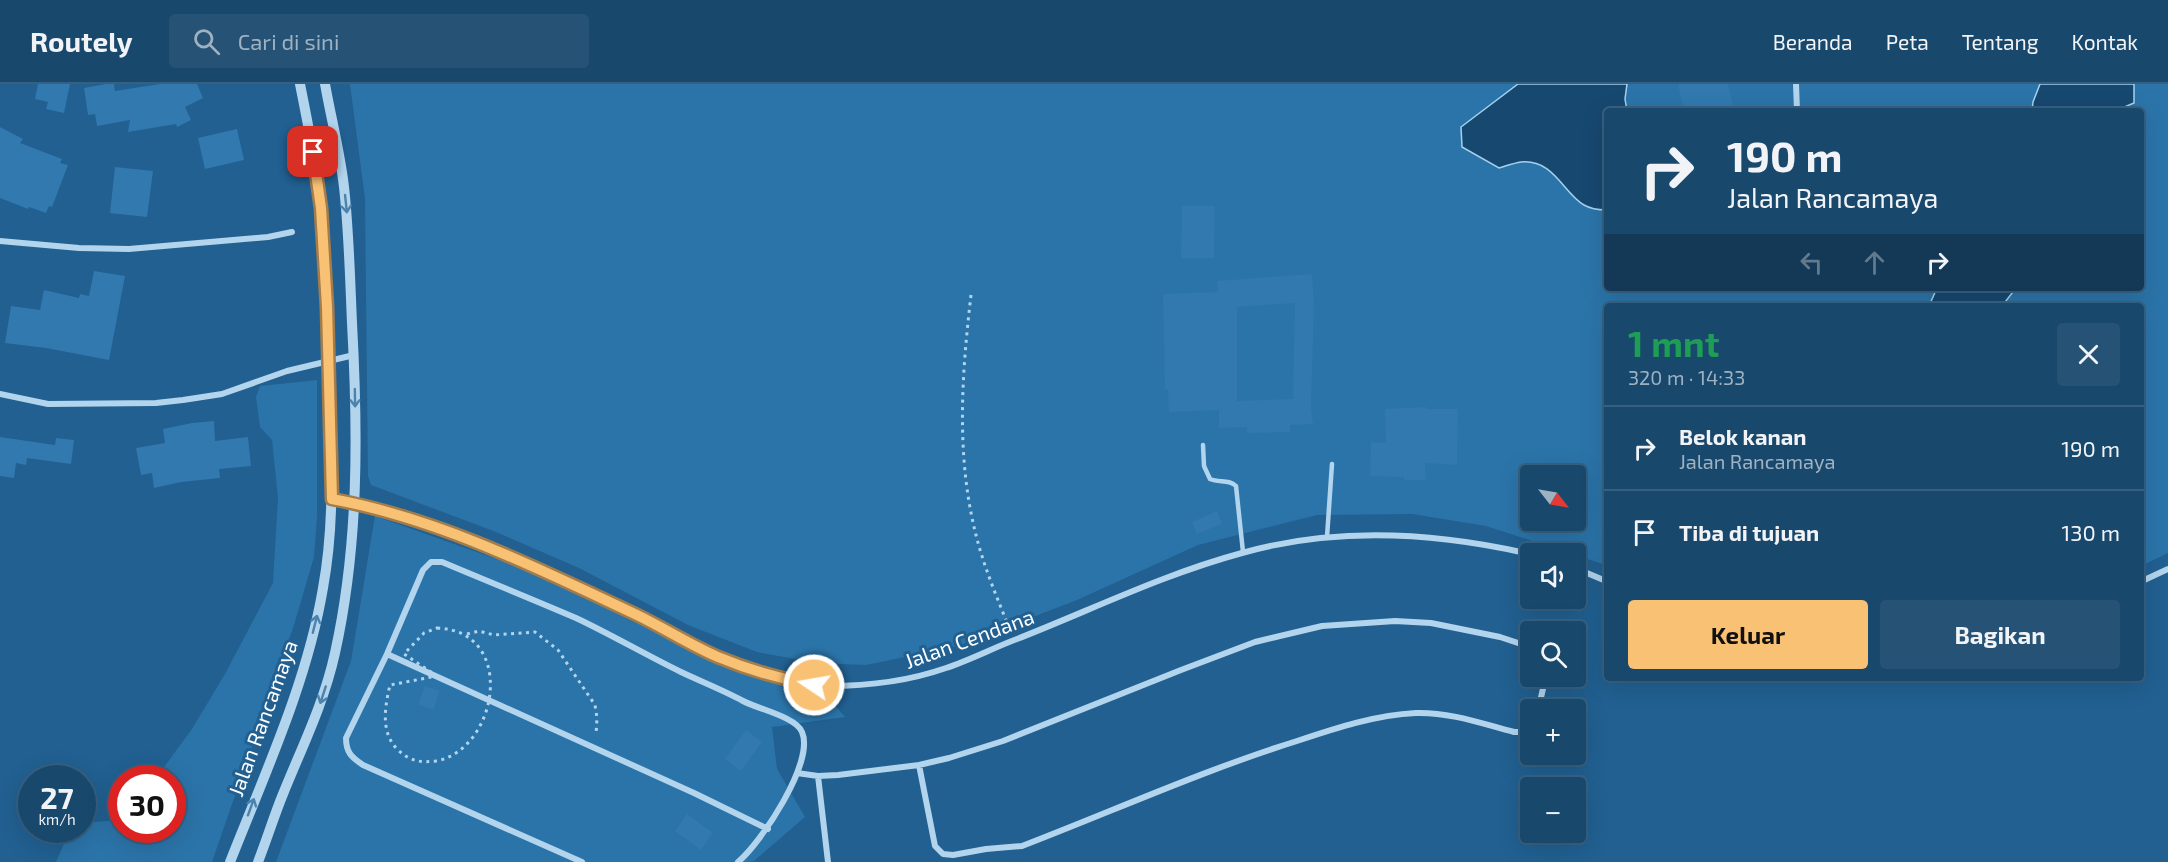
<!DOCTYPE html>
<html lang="id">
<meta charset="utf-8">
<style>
body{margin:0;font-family:"Exo 2",sans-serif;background:#265275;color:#f1f3f6;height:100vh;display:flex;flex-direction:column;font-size:22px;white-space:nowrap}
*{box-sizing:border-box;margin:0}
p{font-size:20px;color:#9fb2c2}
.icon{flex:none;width:33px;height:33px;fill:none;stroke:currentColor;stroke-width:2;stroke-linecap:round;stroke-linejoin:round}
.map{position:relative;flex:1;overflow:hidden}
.details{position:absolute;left:1604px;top:219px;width:540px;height:378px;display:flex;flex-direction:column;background:#19486d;border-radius:6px;box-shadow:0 6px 24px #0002,0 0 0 2px #376080}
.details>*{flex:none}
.banner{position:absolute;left:1604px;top:24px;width:540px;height:183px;border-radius:6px;box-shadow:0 6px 24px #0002,0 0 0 2px #376080;background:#19486d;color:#f1f3f6;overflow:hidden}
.needle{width:39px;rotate:121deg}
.tools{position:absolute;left:1520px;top:381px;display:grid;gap:12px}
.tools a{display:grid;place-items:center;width:66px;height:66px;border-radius:6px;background:#19486d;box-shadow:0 6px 24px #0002,0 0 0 2px #376080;font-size:30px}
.speed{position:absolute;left:18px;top:681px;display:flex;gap:12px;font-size:30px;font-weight:700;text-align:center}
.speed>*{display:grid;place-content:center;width:78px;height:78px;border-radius:50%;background:#19486d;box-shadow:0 6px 24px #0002,0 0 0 2px #376080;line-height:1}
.speed small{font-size:15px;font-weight:400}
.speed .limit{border:9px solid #d22;background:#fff;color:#111}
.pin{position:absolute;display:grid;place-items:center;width:51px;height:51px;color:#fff;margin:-26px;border-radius:12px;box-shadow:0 3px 9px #0006}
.me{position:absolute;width:66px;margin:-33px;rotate:282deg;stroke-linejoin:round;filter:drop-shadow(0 0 4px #0008)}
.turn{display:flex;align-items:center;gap:21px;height:126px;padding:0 24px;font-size:27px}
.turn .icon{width:78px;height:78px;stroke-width:2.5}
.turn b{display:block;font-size:42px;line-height:51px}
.lanes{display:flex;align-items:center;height:57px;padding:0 24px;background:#0003;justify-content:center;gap:30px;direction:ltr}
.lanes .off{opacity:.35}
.round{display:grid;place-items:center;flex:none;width:63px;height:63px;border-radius:6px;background:#265275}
.summary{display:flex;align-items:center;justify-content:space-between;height:102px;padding:0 24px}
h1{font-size:36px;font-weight:700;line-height:45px;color:#1e9e55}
.cta{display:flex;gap:12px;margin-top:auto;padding:12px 24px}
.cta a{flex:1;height:69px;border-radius:6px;background:#f9c173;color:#111;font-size:24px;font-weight:700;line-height:69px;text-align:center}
.cta a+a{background:#265275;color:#f1f3f6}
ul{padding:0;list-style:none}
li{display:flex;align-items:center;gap:18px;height:84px;padding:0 24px;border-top:2px solid #376080}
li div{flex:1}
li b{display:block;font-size:22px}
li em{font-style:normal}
header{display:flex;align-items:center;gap:36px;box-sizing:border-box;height:84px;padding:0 30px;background:#19486d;border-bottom:2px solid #376080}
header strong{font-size:28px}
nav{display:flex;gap:33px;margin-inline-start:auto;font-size:21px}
.search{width:420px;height:54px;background:#265275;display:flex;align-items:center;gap:15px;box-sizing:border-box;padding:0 21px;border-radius:6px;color:#9fb2c2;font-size:22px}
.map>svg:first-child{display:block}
</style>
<header>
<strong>Routely</strong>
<div class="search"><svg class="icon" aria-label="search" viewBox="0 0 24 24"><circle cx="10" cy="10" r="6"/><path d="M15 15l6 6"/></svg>Cari di sini</div>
<nav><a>Beranda</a><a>Peta</a><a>Tentang</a><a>Kontak</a></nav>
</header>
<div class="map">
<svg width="2168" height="778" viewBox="0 0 2168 778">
<rect width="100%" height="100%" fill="#216091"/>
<path fill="#2b74a9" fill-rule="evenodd" d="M 350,0 L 2168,0 L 2168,469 L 2141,482 L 2140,222 L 1606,222 L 1606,481 L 1486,442 L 1412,430 L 1317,431 L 1198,461 L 1077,516 L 958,562 L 866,581 L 817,579 L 757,568 L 688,541 L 579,484 L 496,448 L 371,401 L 368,392 L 365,115 ZM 1606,27 L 2140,27 L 2140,204 L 1606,204 ZM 1530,392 L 1575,392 L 1575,436 L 1530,436 Z
M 317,296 L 317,433 L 314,473 L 294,541 L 212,778 L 56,778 L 70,746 L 82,746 L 83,739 L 120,736 L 121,734 L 122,746 L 172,746 L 172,694 L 156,694 L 192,645 L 225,590 L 273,499 L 278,414 L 272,356 L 260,343 L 256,313 L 260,302 Z
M 375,432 L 562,498 L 627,535 L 745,586 L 821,605 L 845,633 L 772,643 L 777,685 L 805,733 L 754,777 L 749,778 L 276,778 L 351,577 Z"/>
<path fill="#174870" stroke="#a6d1ee" stroke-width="1.5" d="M 1518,0 L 1627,0 L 1625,15 L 1627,27 L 1606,27 L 1606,126 C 1598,126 1591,125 1584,121 C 1563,109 1554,75 1521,78 C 1514,79 1506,82 1499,84 L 1462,63 L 1461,43 Z
M 2040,0 L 2134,0 L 2134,19 L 2115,27 L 2032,27 L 2033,18 Z
M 1937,204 L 2016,204 L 2002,222 L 1929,222 Z"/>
<path fill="#3179ae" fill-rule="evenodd" d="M 38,0 L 70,0 L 64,29 L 46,25 L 48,18 L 35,15 Z
M 106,0 L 114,0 L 115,7 L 160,0 L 197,0 L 203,14 L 185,23 L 191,36 L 177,43 L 176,40 L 128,48 L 130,36 L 97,42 L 95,30 L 88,31 L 84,4 Z
M 1678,0 L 1728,0 L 1734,27 L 1684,27 Z
M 0,43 L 23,55 L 20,59 L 62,75 L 60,79 L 68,81 L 52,123 L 49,122 L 46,129 L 29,123 L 28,125 L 0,114 Z
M 237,45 L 244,76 L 205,85 L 198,54 Z
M 115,83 L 153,87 L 147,133 L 110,129 Z
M 1182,122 L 1215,122 L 1214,174 L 1181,174 Z
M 94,187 L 125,192 L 109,276 L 46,264 L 5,259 L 11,222 L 40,226 L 44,206 L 79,214 L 80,210 L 89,212 Z
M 1312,190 L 1314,217 L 1311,323 L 1313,340 L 1290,341 L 1290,348 L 1247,349 L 1247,343 L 1219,344 L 1219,326 L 1169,328 L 1168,305 L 1165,305 L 1163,210 L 1218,208 L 1217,197 ZM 1295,219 L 1293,315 L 1237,317 L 1237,223 Z
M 1426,323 L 1426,325 L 1458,325 L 1457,381 L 1425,379 L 1426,396 L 1404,396 L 1404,393 L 1370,392 L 1371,358 L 1386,359 L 1385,325 Z
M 214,337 L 215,357 L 248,353 L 251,382 L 219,385 L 220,394 L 181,398 L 154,404 L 152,389 L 141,391 L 136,364 L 165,359 L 163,345 L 192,339 Z
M 0,353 L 55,361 L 56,354 L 74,356 L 71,380 L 27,374 L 26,381 L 16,379 L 14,394 L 0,392 Z
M 1217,427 L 1222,440 L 1197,450 L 1192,438 Z
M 425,602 L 440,607 L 433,626 L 418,620 Z
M 746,646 L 762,658 L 741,687 L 725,675 Z
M 687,730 L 713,749 L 701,766 L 675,747 Z"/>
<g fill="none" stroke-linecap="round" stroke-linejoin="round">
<path stroke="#b2d4ed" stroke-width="3" stroke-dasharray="3 4.5" stroke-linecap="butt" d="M 971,211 C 961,297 955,384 981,469 C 989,495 1000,521 1010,546
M 437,544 C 518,547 498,666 436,677 C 420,679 410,677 398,666 C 380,649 385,622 390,601 L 437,592 L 404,570 L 424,549 Z
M 467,550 L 479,547 L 494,551 L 535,548 L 558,566 L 595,621 L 597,634 L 596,651"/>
<path stroke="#b2d4ed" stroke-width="4.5" d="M 1203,361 L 1204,382 L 1210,395 C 1219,399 1229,395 1236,402 L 1243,468
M 1327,453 L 1332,380"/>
<path stroke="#b2d4ed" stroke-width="6" d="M 1796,0 L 1797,27
M 0,157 L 79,164 L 129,165 L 268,153 L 292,148
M 0,310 L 48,320 L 156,319 L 183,316 L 222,310 L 287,287 L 354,271
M 332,415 C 440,435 541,484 639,532 C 687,556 731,583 784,595 C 798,598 813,602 828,602 C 868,602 909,597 946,584 C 970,576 993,564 1017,555 C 1091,526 1164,490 1242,469 C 1337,442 1434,448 1530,470
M 1575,484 L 1606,497
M 2140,498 L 2168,485
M 387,570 L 694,709 L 768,745
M 1538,626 L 1546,592
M 919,681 L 935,762 L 943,770 L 953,771 L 986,765 L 1022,762 C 1113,727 1204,686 1297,657 C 1336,644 1375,631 1416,629 C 1450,628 1483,640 1514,648 L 1520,648 L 1530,643
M 797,689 L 818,692 L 838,691 L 919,681 L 949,674 L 1003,657 L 1181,586 L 1255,558 L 1322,542 L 1395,537 L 1431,539 L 1500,553 L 1530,563
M 818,692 L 828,778
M 582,778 L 363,681 C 351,673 346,668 346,654 L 387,570 L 423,486 L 431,478 L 442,478 C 487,497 532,515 576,534 C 612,551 646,571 681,588 C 702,598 723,606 743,617 C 758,625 796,633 802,648 C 815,678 761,759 738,778"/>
<path stroke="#b2d4ed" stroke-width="10" d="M 230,778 C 265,689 307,599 323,504 C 334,444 332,384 330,324 C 329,258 327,191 321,125 C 317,83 308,41 300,0
M 258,778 C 267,755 274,732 283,710 C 302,663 324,619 335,569 C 359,461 358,349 352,239 C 350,194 349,148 344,103 C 340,68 331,34 325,0"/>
</g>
<defs><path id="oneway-shaft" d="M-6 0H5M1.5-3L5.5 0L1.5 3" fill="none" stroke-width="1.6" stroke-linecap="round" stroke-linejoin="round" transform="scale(1.5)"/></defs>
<g stroke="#4c83ad">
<use href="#oneway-shaft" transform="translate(346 120) rotate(84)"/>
<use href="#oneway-shaft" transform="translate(355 314) rotate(89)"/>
<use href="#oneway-shaft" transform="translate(315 540) rotate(-76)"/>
<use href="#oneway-shaft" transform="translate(323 611) rotate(108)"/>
<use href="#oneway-shaft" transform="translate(251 723) rotate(-70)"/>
</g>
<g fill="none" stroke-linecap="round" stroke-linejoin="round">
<g stroke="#a27d4b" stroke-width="15">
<path id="route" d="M 313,68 L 321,124 L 327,223 L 332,415 C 440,435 539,485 637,531 C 664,544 690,561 718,573 C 749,586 781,595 814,601"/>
</g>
<use href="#route" stroke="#f9c173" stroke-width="10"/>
</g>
<g text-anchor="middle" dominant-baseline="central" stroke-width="6" stroke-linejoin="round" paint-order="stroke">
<g font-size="21" fill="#fff" stroke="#216091">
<text transform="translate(969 554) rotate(-20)">Jalan Cendana</text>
<text transform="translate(262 634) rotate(-70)">Jalan Rancamaya</text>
</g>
</g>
</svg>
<div class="tools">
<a><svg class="needle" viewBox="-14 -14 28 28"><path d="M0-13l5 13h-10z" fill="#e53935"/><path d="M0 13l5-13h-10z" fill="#9fb2c2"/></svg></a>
<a><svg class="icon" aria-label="sound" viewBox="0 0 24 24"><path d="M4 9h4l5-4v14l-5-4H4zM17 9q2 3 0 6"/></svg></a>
<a><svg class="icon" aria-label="search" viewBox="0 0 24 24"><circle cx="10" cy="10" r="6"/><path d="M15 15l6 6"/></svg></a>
<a>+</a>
<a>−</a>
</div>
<div class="speed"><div>27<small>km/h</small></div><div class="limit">30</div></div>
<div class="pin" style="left:313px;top:68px;background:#d93025"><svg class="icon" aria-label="arrive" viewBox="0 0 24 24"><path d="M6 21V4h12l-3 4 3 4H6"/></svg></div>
<svg class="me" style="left:814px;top:601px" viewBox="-20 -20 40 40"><circle r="17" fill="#f9c173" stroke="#fff" stroke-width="3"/><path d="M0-11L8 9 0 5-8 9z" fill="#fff"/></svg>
<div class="banner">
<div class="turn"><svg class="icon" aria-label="right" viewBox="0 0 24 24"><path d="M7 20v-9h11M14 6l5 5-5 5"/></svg><div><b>190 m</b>Jalan Rancamaya</div></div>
<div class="lanes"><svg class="icon off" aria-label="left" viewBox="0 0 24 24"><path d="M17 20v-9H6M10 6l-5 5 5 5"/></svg><svg class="icon off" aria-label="ahead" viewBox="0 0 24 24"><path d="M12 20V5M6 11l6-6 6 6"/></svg><svg class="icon" aria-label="right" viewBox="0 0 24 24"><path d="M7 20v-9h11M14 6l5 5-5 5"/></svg></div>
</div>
<section class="details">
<div class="summary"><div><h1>1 mnt</h1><p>320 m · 14:33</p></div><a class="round"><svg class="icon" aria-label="close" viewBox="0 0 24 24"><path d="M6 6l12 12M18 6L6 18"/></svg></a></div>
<ul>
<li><svg class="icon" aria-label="right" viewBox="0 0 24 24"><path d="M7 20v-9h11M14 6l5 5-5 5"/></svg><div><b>Belok kanan</b><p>Jalan Rancamaya</p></div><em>190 m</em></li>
<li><svg class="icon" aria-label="arrive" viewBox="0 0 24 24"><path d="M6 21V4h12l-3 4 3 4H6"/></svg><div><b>Tiba di tujuan</b></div><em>130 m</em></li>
</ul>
<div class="cta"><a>Keluar</a><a>Bagikan</a></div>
</section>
</div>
